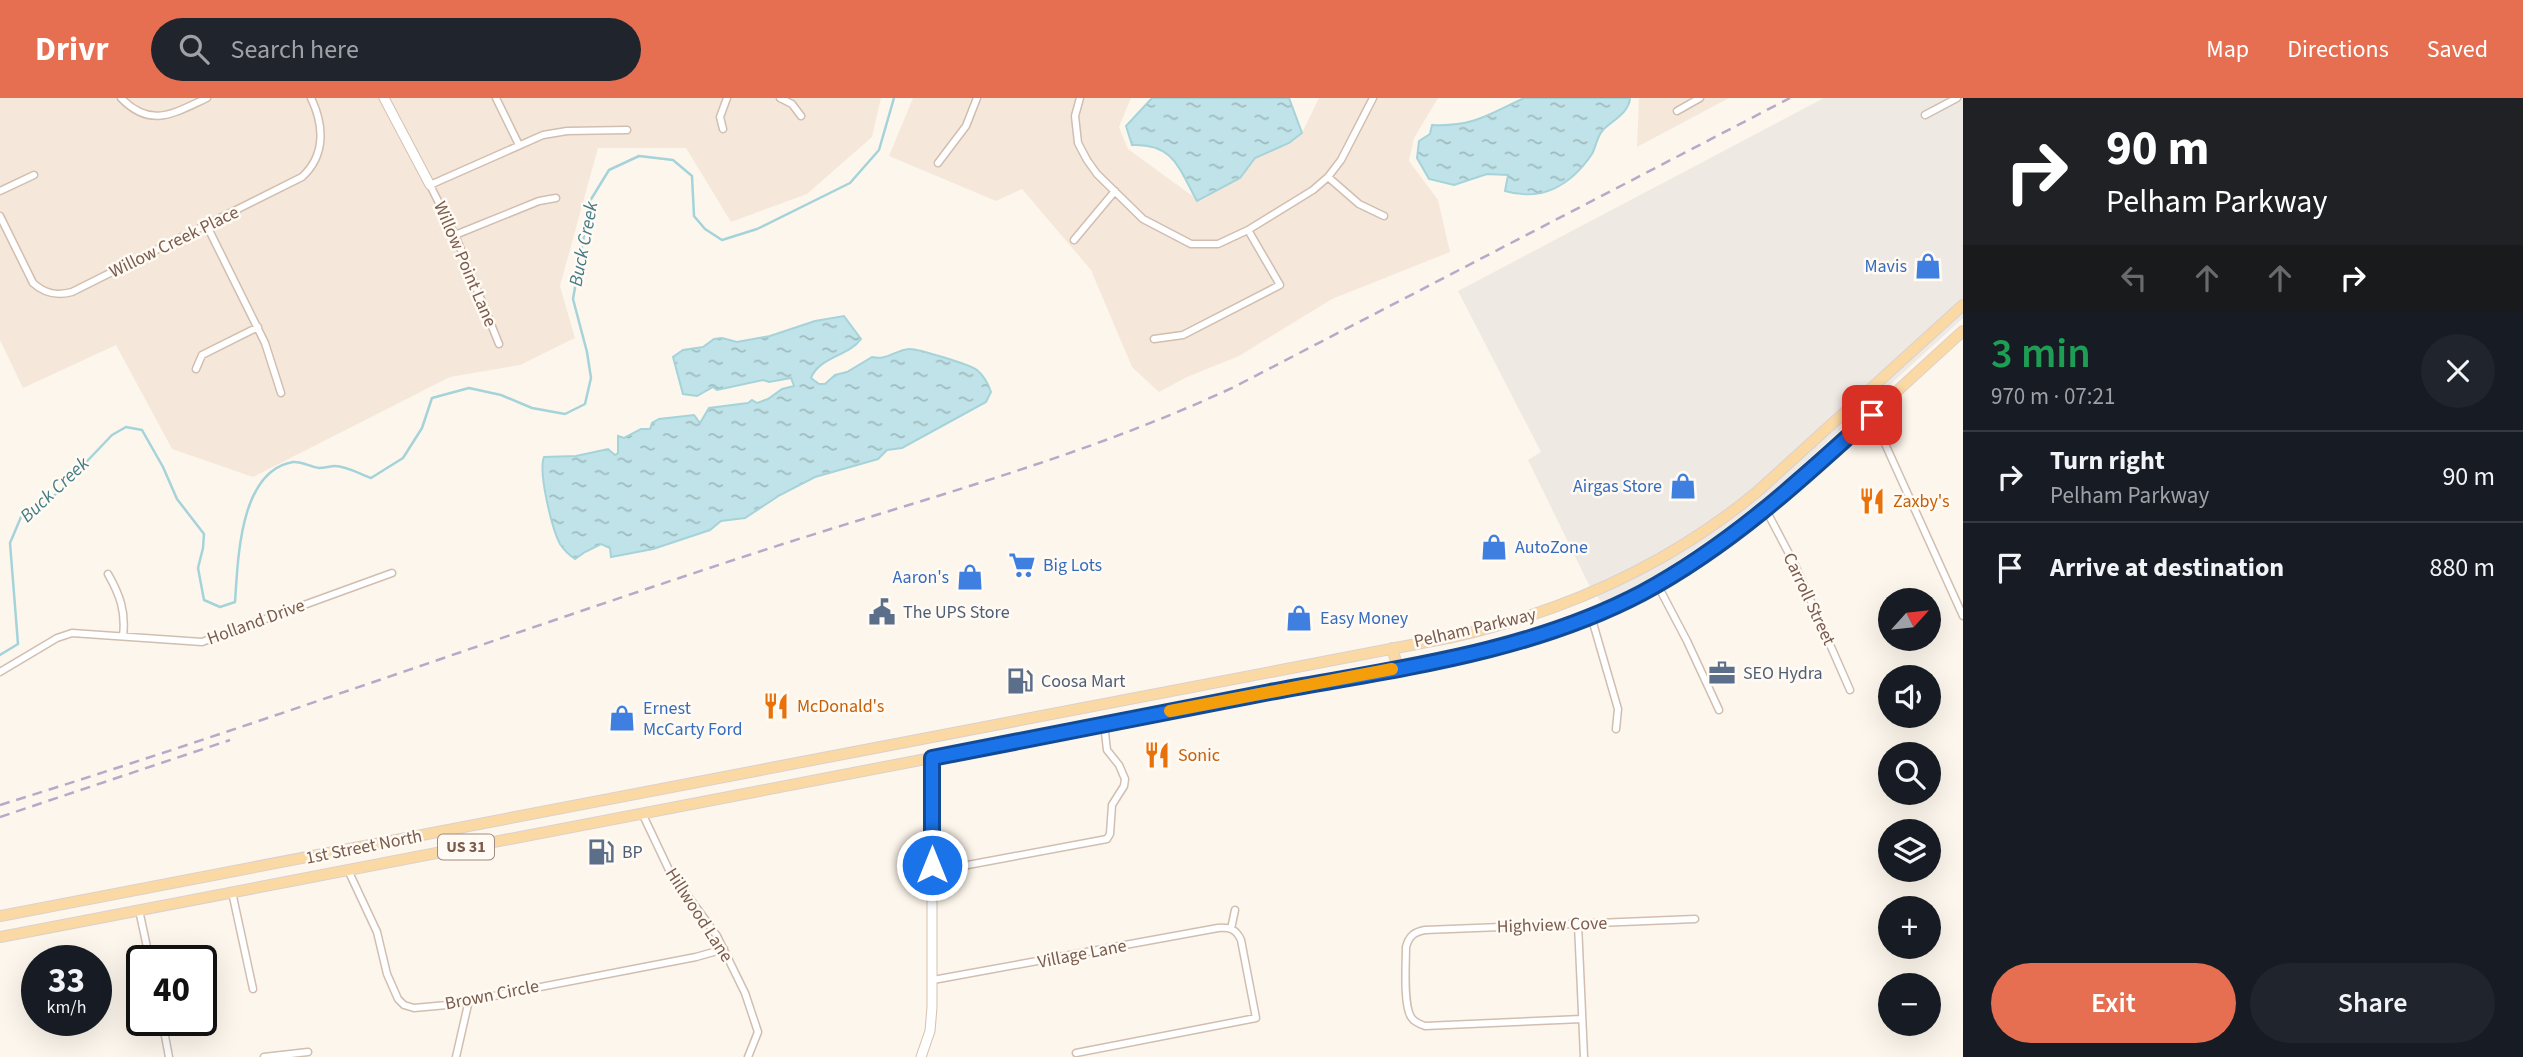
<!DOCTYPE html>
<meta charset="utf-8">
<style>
body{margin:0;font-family:"Source Sans 3",sans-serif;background:#20242c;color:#f1f3f6;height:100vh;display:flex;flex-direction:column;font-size:26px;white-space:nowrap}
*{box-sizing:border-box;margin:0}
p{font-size:23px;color:#9ea1a6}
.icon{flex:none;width:38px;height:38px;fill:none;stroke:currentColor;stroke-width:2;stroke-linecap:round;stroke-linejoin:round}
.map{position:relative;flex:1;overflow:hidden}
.drawer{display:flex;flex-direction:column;background:#171b24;width:560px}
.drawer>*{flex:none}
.hud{background:#202124;color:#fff;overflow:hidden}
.needle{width:46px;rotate:63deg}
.controls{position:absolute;left:1878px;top:490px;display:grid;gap:14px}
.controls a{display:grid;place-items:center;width:63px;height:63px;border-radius:50%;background:#171b24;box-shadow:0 7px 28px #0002;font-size:35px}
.speed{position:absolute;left:21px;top:847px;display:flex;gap:14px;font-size:35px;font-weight:700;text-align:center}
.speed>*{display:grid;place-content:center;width:91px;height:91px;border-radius:50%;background:#171b24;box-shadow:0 7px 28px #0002;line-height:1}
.speed small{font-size:18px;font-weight:400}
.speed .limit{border:4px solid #111;border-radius:10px;background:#fff;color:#111}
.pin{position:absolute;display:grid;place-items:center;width:60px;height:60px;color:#fff;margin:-30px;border-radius:14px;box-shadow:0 4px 10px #0006}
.me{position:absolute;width:77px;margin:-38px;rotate:0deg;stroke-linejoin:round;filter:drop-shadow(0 0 5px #0008)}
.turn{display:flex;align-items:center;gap:24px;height:147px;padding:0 28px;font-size:32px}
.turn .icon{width:91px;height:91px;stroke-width:2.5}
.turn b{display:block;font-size:49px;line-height:60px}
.lanes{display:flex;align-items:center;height:66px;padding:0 28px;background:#0003;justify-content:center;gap:35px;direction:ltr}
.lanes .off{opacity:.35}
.round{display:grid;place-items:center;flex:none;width:74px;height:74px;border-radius:37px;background:#20242c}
.summary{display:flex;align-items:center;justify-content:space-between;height:119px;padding:0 28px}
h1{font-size:42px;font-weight:600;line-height:52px;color:#1e9e55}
.cta{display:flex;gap:14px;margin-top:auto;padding:14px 28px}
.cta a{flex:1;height:80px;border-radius:42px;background:#e76f51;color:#fff;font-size:28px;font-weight:600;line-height:80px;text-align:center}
.cta a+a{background:#20242c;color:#f1f3f6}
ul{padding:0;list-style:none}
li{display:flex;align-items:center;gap:21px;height:91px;padding:0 28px;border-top:2px solid #363941}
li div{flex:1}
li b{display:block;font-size:26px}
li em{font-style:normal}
header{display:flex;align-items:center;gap:42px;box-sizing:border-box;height:98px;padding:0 35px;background:#e76f51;color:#fff}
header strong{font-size:33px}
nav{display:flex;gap:38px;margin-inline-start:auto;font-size:24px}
.search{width:490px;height:63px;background:#20242c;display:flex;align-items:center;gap:18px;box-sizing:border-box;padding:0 24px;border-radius:38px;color:#9ea1a6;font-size:26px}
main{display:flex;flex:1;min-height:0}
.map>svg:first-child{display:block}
</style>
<header>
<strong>Drivr</strong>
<div class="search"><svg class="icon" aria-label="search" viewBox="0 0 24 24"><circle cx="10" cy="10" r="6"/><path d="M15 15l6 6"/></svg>Search here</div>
<nav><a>Map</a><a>Directions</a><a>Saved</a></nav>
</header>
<main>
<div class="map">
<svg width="1963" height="959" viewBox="0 0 1963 959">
<defs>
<pattern id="water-ripples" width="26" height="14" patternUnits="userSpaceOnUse" patternTransform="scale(1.75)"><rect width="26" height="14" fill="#bfe3e8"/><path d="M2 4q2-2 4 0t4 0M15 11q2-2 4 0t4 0" fill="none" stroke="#a0bbbe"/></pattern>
</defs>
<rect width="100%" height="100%" fill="#fdf6ec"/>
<path fill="#f5e8da" d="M 0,0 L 881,0 L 872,39 L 807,96 L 731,124 L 686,50 L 598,50 L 560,188 L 575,240 L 520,267 L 450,279 L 253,379 L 172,351 L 116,247 L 23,290 L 0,242 Z
M 913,0 L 1131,0 L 1119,29 L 1128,51 L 1198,102 L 1240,80 L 1255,60 L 1289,45 L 1302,35 L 1319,0 L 1438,0 L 1414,40 L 1409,63 L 1438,102 L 1450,154 L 1332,201 L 1239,258 L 1187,279 L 1159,294 L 1132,269 L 1091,172 L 1022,91 L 996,103 L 889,58 Z
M 1639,0 L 1729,0 L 1637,49 Z"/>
<path fill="#efe9e4" d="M 1824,0 L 1963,0 L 1963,220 L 1777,390 L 1723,432 L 1651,481 L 1602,505 L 1589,487 L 1528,362 L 1541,354 L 1458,193 Z"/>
<path fill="url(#water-ripples)" stroke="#a5d3da" stroke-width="2" d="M 1152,0 L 1289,0 L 1302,35 L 1289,45 L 1255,60 L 1240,80 L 1197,103 C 1179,71 1174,45 1132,47 L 1126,28 Z
M 1524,0 L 1630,0 C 1629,15 1613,22 1603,32 C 1597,38 1596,49 1592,56 C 1571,87 1542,104 1505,93 L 1508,77 L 1487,76 L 1454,87 L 1429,81 L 1417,60 L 1419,43 L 1430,36 L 1432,27 C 1472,29 1488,17 1524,0 Z
M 844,218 L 861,241 C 849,258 819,259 811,280 L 819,286 L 825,286 L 835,277 L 847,274 L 872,259 C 886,263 896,252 909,251 C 916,250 971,267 977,272 C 984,278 988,285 991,294 L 986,304 L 902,350 L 887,352 L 878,361 L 815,379 L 780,397 L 745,420 L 721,423 L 710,432 L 653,451 L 611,459 L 610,450 L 601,446 L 585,454 L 575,461 C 569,457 564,452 560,446 C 552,431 538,374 544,359 L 576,358 L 608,351 L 615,357 L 618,355 L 618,338 L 624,340 L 641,331 L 650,331 L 652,325 L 659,321 L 694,317 L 700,325 L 709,310 L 748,305 L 752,302 L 757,305 L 768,301 L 782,291 L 794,288 L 791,280 L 769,284 L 763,282 L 717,292 L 713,289 L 697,298 L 683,296 L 673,259 L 683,252 L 703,249 L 714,241 L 722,240 L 737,244 L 770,238 L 815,223 Z"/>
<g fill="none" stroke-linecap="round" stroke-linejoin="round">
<path stroke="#a5d3da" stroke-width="2.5" d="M 0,557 L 18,546 L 10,445 L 21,419 L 51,401 L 112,337 L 126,329 L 142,332 L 163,369 L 177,401 L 204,436 L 203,450 L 198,470 L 204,502 L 220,509 L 235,504 C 238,463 239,373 293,364 C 301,363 311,369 319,370 C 325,370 330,368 335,368 C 346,368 360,376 371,380 L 403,360 L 422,330 L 432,300 L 469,290 L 501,297 L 532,310 L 565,316 L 585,306 L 591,280 L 587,254 L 573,201 L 590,103 L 609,72 L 639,58 L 673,62 L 692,78 L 694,118 L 705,131 L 722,142 L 757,131 L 850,85 L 879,52 L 894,0"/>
<g stroke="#d1beb0" stroke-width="9">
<path id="street" d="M 121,0 C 151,31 174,15 207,0
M 496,0 L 519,47
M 780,0 L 792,6 L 801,18
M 1080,0 L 1075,18 L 1078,45 L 1087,62 L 1097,76 L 1143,121 L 1191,146 L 1218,146 L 1248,132 L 1313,92 L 1328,79 L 1341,62 L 1373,0
M 1677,13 L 1700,0
M 1925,17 L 1957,0
M 723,31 L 720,19 L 727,0
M 938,65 L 966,28 L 977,0
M 1328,79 L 1359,106 L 1384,118
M 0,93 L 34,77
M 0,118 L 33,185 C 45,196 57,198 72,194 L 302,79 C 326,57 324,27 311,0
M 207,128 L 265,245 L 281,295
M 455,137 L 539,103 L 556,100
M 1074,142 L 1115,93
M 1154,241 L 1183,237 L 1280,187 L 1248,132
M 499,246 L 455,137 L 430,87 L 543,37 L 567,33 L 627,32
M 196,271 L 202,257 L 258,229
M 1872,317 L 1963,518
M 1766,412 L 1795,467 L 1850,592
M 108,476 C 120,497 126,514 123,538
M 1657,486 L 1687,543 L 1719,612
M 1591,518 L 1618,611 L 1616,631
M 0,574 L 57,540 L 72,535 L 202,544 L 392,475
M 642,715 L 669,772 L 717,838 L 745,895 L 758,934 L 748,959
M 932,767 L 957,769 L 1107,741 L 1110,736 L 1112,707 L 1124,688 L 1125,681 L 1119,667 L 1107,652 L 1104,626
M 348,772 L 377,834 L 387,876 L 398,901 L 404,907 L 414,910 L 447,907 L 696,859 L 724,851
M 232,794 L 253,891
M 139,812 L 150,863
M 1578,826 L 1584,959
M 1231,831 L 1235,812
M 933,882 L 1218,830 C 1230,829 1236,831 1241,842 L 1256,920 L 1076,955
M 1582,921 L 1425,928 C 1419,926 1414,924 1411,919 C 1403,906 1406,865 1406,849 C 1409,838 1414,834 1425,832 L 1695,821
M 162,922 L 169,959
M 264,959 L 308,954
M 456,959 L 469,902"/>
</g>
<g stroke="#d6c0b0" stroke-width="11">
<path id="secondary" d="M 384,0 L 430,87
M 921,959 L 930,933 L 932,909 L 932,660"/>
</g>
<g stroke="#dad1cd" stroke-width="12">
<path id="primary" d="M 1392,550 L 1398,570
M 0,818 L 1453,539 C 1566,513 1668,468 1758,393 L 1963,207
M 0,839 L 1420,566 C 1496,550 1568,531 1638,497 C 1715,459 1779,402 1841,345 C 1882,307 1922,270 1963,233"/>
</g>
<use href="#street" stroke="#fff" stroke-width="6"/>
<use href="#secondary" stroke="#fff" stroke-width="9"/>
<use href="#primary" stroke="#fbd9a5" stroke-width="10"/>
<path stroke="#b9a8c9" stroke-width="2.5" stroke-dasharray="10 7" stroke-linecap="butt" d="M 0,707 C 252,629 501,538 752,456 C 914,403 1080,361 1234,289 L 1790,0
M 0,719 L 230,642"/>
</g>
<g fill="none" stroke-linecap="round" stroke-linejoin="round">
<g stroke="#114b97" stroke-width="18">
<path id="route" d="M 932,767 L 932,660 C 1045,638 1157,616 1270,594 C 1395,571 1528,555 1642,495 C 1729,448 1800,383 1872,317"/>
</g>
<use href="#route" stroke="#1a73e8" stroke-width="12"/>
<path stroke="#f59e0b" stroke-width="12" d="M 1170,613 L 1392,571"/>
</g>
<defs>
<g id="shop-bare" transform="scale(2.1)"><path d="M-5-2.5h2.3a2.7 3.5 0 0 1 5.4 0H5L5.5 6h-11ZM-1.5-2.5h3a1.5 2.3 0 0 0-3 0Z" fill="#3f7fe0" stroke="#fffaf3" stroke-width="2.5" paint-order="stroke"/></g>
<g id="restaurant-bare" transform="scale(2.1)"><path d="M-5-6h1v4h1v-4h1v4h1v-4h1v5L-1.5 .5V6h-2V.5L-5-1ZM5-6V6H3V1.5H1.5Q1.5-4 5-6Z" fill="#e8710a" stroke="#fffaf3" stroke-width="2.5" paint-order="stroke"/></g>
<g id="supermarket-bare" transform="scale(2.1)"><path d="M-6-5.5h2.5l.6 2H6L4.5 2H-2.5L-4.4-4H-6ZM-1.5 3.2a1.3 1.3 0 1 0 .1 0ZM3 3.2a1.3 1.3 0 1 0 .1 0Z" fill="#3f7fe0" stroke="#fffaf3" stroke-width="2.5" paint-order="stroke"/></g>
<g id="civic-bare" transform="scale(2.1)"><path d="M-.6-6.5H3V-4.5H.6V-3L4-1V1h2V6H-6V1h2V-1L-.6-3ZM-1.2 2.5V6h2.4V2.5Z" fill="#5c6f8a" stroke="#fffaf3" stroke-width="2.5" paint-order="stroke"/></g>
<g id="office-bare" transform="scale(2.1)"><path d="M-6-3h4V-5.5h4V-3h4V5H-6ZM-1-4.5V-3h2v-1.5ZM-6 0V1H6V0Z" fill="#5c6f8a" stroke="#fffaf3" stroke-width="2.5" paint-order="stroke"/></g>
<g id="fuel-bare" transform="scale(2.1)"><path d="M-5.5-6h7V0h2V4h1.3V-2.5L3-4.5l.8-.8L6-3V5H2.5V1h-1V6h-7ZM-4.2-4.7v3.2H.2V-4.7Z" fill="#5c6f8a" stroke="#fffaf3" stroke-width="2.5" paint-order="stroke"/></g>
</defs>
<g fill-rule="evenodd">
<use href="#shop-bare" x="1928" y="168"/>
<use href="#shop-bare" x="1683" y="388"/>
<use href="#restaurant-bare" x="1872" y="403"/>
<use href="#shop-bare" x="1494" y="449"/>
<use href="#supermarket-bare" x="1022" y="467"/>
<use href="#shop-bare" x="970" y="479"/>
<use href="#civic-bare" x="882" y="514"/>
<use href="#shop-bare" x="1299" y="520"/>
<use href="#office-bare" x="1722" y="575"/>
<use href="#fuel-bare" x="1020" y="583"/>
<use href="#restaurant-bare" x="776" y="608"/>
<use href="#shop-bare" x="622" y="620"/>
<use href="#restaurant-bare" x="1157" y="657"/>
<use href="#fuel-bare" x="601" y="754"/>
</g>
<g text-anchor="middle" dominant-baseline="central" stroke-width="5" stroke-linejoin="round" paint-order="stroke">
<rect fill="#fffaf3" stroke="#a28b7f" stroke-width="2" x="438" y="736.5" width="56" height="25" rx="5"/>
<g font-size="16" font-weight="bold" fill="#7a5c4d">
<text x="466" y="749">US 31</text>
</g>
<g font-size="18" fill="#7a5c4d" stroke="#fffaf3">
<text transform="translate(174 144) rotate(-26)">Willow Creek Place</text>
<text transform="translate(465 166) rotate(67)">Willow Point Lane</text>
<text transform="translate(1809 501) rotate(65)">Carroll Street</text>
<text transform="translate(256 524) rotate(-20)">Holland Drive</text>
<text transform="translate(1475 530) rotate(-13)">Pelham Parkway</text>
<text transform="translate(364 749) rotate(-11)">1st Street North</text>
<text transform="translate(699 817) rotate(57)">Hillwood Lane</text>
<text transform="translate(1552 827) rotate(-2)">Highview Cove</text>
<text transform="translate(1082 856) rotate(-11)">Village Lane</text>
<text transform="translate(492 897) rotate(-11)">Brown Circle</text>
</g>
<g font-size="18" fill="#366cbe" stroke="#fffaf3" text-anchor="start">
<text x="1907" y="168" text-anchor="end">Mavis</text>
<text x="1662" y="388" text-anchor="end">Airgas Store</text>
<text x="1515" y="449">AutoZone</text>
<text x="1043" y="467">Big Lots</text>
<text x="949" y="479" text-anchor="end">Aaron's</text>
<text x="1320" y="520">Easy Money</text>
<text x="643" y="610">Ernest<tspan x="643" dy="21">McCarty Ford</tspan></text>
</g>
<g font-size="18" fill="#c56008" stroke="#fffaf3" text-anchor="start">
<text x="1893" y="403">Zaxby's</text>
<text x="797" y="608">McDonald's</text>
<text x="1178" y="657">Sonic</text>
</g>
<g font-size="18" fill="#4e5e75" stroke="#fffaf3" text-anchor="start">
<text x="903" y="514">The UPS Store</text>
<text x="1743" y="575">SEO Hydra</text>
<text x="1041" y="583">Coosa Mart</text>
<text x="622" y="754">BP</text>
</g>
<g font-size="19" font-style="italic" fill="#437c86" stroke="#fffaf3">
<text transform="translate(584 146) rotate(-79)">Buck Creek</text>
<text transform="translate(55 392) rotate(-43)">Buck Creek</text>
</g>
</g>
</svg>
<div class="controls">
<a><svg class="needle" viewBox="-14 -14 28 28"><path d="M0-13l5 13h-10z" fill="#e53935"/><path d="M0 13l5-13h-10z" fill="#9ea1a6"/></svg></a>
<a><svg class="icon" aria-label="sound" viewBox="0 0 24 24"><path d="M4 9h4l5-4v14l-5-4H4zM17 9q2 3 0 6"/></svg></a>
<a><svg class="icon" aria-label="search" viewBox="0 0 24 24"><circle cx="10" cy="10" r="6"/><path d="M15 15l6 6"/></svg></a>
<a><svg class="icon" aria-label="layers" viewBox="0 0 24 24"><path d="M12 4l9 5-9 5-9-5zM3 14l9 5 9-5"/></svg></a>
<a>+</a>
<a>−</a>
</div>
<div class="speed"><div>33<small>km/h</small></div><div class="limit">40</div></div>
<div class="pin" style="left:1872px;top:317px;background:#d93025"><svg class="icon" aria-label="arrive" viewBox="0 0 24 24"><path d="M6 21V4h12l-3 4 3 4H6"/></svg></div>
<svg class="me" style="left:932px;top:767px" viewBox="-20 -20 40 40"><circle r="17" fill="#1a73e8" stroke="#fff" stroke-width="3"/><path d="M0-11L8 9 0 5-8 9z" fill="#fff"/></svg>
</div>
<section class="drawer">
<div class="hud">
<div class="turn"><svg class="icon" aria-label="right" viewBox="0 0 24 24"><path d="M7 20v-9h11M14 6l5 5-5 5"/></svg><div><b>90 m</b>Pelham Parkway</div></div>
<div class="lanes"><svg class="icon off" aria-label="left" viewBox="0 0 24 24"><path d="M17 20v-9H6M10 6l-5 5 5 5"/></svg><svg class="icon off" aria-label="ahead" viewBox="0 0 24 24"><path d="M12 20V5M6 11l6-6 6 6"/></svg><svg class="icon off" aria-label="ahead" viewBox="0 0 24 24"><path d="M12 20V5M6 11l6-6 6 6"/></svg><svg class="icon" aria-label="right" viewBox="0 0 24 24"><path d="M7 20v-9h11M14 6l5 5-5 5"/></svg></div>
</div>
<div class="summary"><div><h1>3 min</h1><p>970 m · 07:21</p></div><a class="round"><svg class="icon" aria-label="close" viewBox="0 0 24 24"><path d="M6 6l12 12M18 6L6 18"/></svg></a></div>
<ul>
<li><svg class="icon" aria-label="right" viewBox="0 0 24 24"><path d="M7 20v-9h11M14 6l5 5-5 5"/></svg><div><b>Turn right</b><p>Pelham Parkway</p></div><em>90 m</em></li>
<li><svg class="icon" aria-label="arrive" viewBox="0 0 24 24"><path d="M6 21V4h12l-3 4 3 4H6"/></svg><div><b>Arrive at destination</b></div><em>880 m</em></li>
</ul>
<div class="cta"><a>Exit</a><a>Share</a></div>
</section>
</main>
